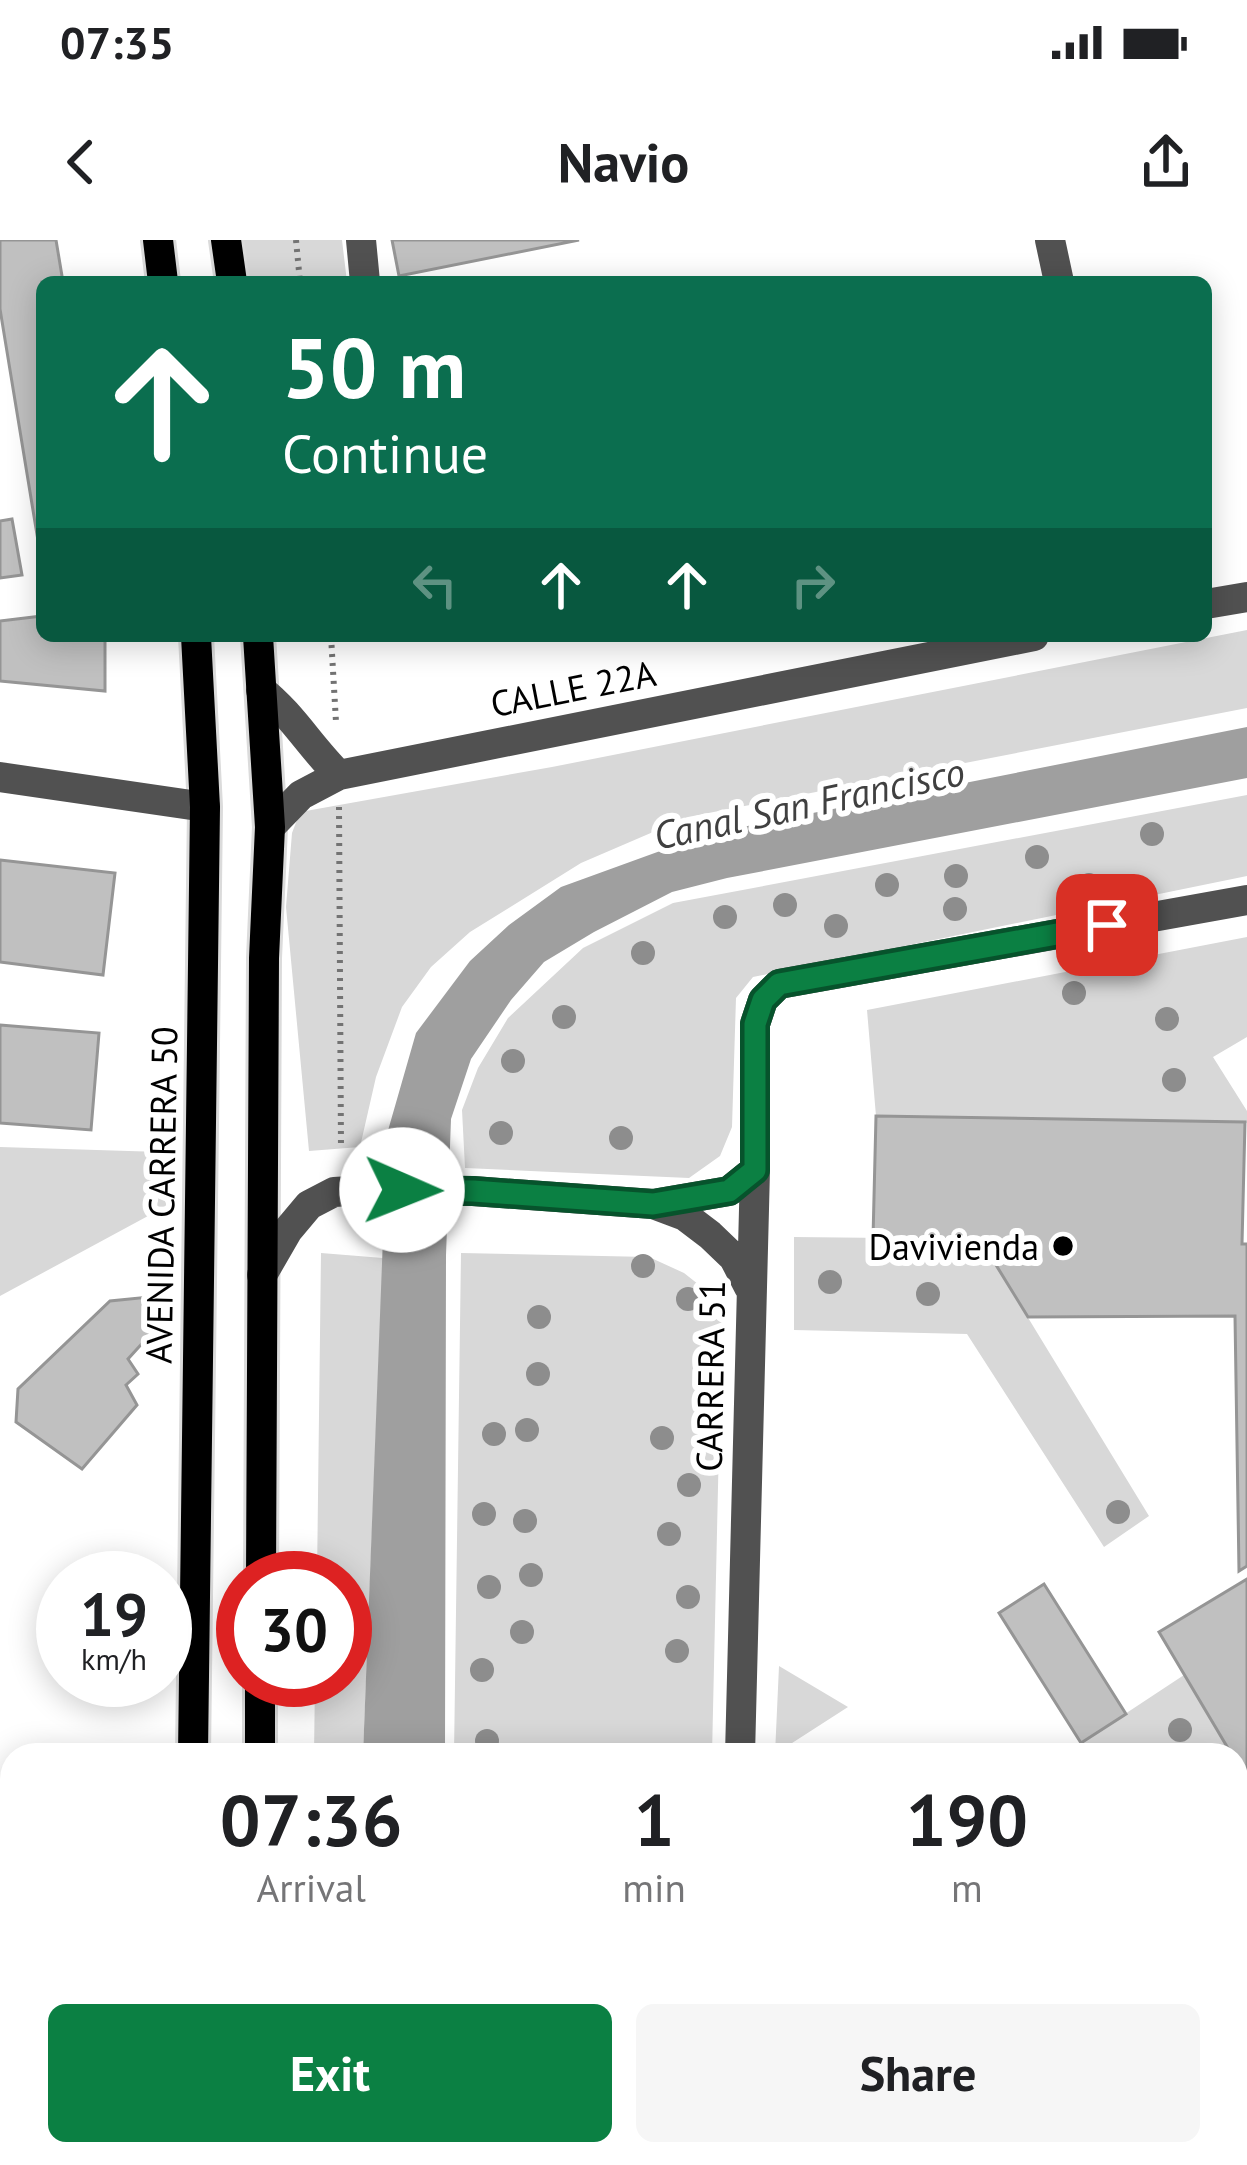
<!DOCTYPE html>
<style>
body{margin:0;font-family:"PT Sans",sans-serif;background:#f6f6f6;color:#202124;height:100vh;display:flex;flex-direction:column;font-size:45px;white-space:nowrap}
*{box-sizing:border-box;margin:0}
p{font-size:39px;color:#757577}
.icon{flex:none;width:66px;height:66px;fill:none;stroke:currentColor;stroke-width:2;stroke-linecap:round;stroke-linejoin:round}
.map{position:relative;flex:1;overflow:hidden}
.side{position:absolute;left:0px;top:1503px;width:1248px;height:423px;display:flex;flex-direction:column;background:#fff;border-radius:36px 36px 0 0;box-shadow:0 6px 30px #0003}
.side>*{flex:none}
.top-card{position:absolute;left:36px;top:36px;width:1176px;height:366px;border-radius:18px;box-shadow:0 6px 30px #0003;background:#0b6e4f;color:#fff;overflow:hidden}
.speed{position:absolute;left:36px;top:1311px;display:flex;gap:24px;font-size:60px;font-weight:700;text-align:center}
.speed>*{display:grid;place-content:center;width:156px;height:156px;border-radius:50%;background:#fff;box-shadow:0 6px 30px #0003;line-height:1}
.speed small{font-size:30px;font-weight:400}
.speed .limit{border:18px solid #d22;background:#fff;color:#111}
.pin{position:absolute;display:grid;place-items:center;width:102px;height:102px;color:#fff;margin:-51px;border-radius:24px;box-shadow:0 6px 18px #0006}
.me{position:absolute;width:132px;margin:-66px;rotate:91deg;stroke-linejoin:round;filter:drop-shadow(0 0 9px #0008)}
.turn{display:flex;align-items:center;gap:42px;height:252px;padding:0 48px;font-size:54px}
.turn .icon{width:156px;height:156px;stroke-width:2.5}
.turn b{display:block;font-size:84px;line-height:102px}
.lanes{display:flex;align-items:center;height:114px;padding:0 48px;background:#0003;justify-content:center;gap:60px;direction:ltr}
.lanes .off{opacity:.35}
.eta{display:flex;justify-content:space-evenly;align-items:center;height:204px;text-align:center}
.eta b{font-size:72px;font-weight:700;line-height:84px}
.button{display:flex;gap:24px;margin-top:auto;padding:24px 48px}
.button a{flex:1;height:138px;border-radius:18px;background:#0b8043;color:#fff;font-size:48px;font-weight:700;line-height:138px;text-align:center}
.button a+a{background:#f6f6f6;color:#202124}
.status{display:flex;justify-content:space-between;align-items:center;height:84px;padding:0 60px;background:#fff;direction:ltr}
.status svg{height:33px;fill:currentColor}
header{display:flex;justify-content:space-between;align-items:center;height:156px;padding:0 48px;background:#fff;font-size:54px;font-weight:700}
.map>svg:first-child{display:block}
</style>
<div class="status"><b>07:35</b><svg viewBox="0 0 49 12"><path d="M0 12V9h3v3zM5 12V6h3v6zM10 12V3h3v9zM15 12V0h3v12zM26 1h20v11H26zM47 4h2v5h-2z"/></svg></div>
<header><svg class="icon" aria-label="back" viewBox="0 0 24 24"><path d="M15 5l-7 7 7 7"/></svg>Navio<svg class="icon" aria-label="share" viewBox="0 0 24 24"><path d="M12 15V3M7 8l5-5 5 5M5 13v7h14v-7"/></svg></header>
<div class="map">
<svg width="1247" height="1925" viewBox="0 0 1247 1925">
<rect width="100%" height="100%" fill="#fff"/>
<path fill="#d8d8d8" d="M 236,0 L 342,0 L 347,42 L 242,42 Z
M 1247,390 L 1247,468 L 688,577 L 581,623 L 470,692 L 431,727 L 402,767 L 376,837 L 360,907 L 309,911 L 286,667 L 292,593 L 300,572 L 552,527 Z
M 1247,555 L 1247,636 L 753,737 L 736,758 L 732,887 L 720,916 L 689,938 L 465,928 L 462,870 L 478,828 L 508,778 L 583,708 L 673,663 Z
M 1247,697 L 1247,797 L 1213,817 L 1247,871 L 1247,883 L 876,876 L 867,770 Z
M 0,907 L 161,912 L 172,963 L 0,1056 Z
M 794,997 L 980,999 L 1149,1276 L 1104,1307 L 967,1094 L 794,1090 Z
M 321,1013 L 383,1018 L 363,1515 L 314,1515 L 315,1440 L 345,1440 L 345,1338 L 317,1338 Z
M 461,1013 L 649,1017 L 684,1033 L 703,1048 L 722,1069 L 712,1515 L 454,1515 Z
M 779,1426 L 848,1467 L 775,1514 Z
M 1184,1435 L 1232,1515 L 1090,1515 L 1081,1503 Z
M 328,1914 L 701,1914 L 704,1925 L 328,1925 Z"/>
<path fill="#9f9f9f" d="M 1247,487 L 1247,538 L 727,638 L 672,652 L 594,692 L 544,722 L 511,760 L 471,819 L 451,879 L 446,1015 L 445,1515 L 363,1515 L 387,894 L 416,793 L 470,721 L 509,685 L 561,647 L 707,594 Z"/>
<path fill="#c0c0c0" stroke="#959595" stroke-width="3" d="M 0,0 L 56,0 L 63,42 L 42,42 L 41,319 L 0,69 Z
M 392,0 L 579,0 L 399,36 Z
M 12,279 L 22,335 L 0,338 L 0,281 Z
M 42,376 L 42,396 L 105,396 L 105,451 L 0,441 L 0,381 Z
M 0,620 L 115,633 L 103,735 L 0,722 Z
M 0,785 L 99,793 L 91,890 L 0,883 Z
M 876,876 L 1245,882 L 1242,1004 L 1247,1004 L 1247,1326 L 1239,1331 L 1235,1076 L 1028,1077 L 980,999 L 873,998 Z
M 149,1057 L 158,1086 L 128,1119 L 138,1134 L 126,1145 L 137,1165 L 82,1229 L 16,1182 L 18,1149 L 110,1061 Z
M 1247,1339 L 1247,1540 L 1236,1522 L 1236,1515 L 1232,1515 L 1159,1392 Z
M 1044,1344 L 1126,1474 L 1081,1503 L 999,1373 Z
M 0,1878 L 12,1878 L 12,1914 L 41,1914 L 40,1925 L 0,1925 Z
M 820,1914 L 994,1914 L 994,1925 L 820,1925 Z
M 994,1914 L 1194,1914 L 1194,1925 L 994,1925 Z"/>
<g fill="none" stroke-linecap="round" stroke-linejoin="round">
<g stroke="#dbdbdb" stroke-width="36">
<path id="major" d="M 158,0 L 163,42
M 226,0 L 232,42
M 258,396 L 270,587 L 264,718 L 261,1338
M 193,1515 L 205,567 L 196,396
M 260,1515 L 260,1440
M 1236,1712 L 1247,1712
M 0,1747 L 12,1746
M 1236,1779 L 1247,1779
M 0,1824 L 12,1828
M 148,1914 L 157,1925
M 192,1925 L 192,1914
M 269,1925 L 272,1914"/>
</g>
<path stroke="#737373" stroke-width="6" stroke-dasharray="3 6" stroke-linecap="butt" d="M 296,0 L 300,42
M 331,396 L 336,482
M 339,567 L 341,909
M 236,1354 L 236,1418"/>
<path stroke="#515151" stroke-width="30" d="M 361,0 L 365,42
M 1050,0 L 1059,42
M 1206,364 L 1247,357
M 261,450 C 292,474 311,508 339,535
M 0,537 L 205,567
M 270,587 L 301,555 L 339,535 L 1034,396
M 659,963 L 729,951 L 755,930
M 262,1035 L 288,990 L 309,965 L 334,952 L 367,950 L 473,951 L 653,964 L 685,976 L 710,995 L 734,1018 L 749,1047
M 740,1515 L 755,930 L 755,784 L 763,760 L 779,744 L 1247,660
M 1236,1613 L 1247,1613
M 749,1914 L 752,1925"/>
<use href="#major" stroke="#000" stroke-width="30"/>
</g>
<g fill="#8d8d8d">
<circle cx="1152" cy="594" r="12"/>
<circle cx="1037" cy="617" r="12"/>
<circle cx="956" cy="636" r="12"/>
<circle cx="887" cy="645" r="12"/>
<circle cx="1089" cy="645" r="12"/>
<circle cx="785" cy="665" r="12"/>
<circle cx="955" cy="669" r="12"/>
<circle cx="725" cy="677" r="12"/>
<circle cx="836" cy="686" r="12"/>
<circle cx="643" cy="713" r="12"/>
<circle cx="1074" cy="753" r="12"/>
<circle cx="564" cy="777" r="12"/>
<circle cx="1167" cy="779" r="12"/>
<circle cx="513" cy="821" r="12"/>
<circle cx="1174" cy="840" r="12"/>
<circle cx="501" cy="893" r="12"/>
<circle cx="621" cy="898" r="12"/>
<circle cx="643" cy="1026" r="12"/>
<circle cx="830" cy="1042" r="12"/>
<circle cx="928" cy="1054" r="12"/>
<circle cx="688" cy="1059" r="12"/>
<circle cx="539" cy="1077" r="12"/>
<circle cx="538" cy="1134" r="12"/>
<circle cx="527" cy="1190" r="12"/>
<circle cx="494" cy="1194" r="12"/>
<circle cx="662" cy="1198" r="12"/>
<circle cx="689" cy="1245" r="12"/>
<circle cx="1118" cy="1272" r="12"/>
<circle cx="484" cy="1274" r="12"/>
<circle cx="525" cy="1281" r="12"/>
<circle cx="669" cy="1294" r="12"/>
<circle cx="531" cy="1335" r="12"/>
<circle cx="489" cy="1347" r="12"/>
<circle cx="688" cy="1357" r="12"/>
<circle cx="522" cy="1392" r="12"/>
<circle cx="677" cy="1411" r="12"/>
<circle cx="482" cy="1430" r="12"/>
<circle cx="1180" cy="1490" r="12"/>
<circle cx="487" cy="1501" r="12"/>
</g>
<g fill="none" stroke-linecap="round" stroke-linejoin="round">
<g stroke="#07532c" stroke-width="30">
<path id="route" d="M 402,950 L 473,951 L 653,964 L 729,951 L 755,930 L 755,784 L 763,760 L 779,744 L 1107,685"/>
</g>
<use href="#route" stroke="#0b8043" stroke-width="21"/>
</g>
<circle fill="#000" stroke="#fff" stroke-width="4.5" cx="1063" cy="1006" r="12"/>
<g text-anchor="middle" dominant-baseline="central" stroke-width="12" stroke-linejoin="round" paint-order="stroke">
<g font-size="36" fill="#000" stroke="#fff">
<text transform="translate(573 448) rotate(-11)">CALLE 22A</text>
<text transform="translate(161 955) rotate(-89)">AVENIDA CARRERA 50</text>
<text transform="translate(710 1136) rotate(-89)">CARRERA 51</text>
</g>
<g font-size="36" fill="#000" stroke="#fff" text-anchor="end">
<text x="1039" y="1006">Davivienda</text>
</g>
<g font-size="39" font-style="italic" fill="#404040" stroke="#fff">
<text transform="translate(809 563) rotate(-12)">Canal San Francisco</text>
</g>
</g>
</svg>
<div class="speed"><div>19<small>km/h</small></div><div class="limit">30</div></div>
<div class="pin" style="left:1107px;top:685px;background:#d93025"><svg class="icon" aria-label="arrive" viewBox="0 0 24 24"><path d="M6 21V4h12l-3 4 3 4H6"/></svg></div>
<svg class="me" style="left:402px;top:950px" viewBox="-20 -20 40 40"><circle r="19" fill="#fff"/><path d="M0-13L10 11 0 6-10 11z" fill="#0b8043"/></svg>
<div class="top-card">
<div class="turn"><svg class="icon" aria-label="ahead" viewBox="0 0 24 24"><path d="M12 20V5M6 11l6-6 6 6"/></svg><div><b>50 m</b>Continue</div></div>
<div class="lanes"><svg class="icon off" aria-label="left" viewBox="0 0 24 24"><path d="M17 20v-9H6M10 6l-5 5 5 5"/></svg><svg class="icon" aria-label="ahead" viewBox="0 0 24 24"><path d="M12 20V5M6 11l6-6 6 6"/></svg><svg class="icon" aria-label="ahead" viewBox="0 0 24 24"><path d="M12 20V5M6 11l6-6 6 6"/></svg><svg class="icon off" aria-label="right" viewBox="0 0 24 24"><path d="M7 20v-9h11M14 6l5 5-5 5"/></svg></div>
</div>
<section class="side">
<div class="eta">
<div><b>07:36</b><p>Arrival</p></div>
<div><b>1</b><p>min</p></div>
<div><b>190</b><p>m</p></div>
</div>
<div class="button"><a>Exit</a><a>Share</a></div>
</section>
</div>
